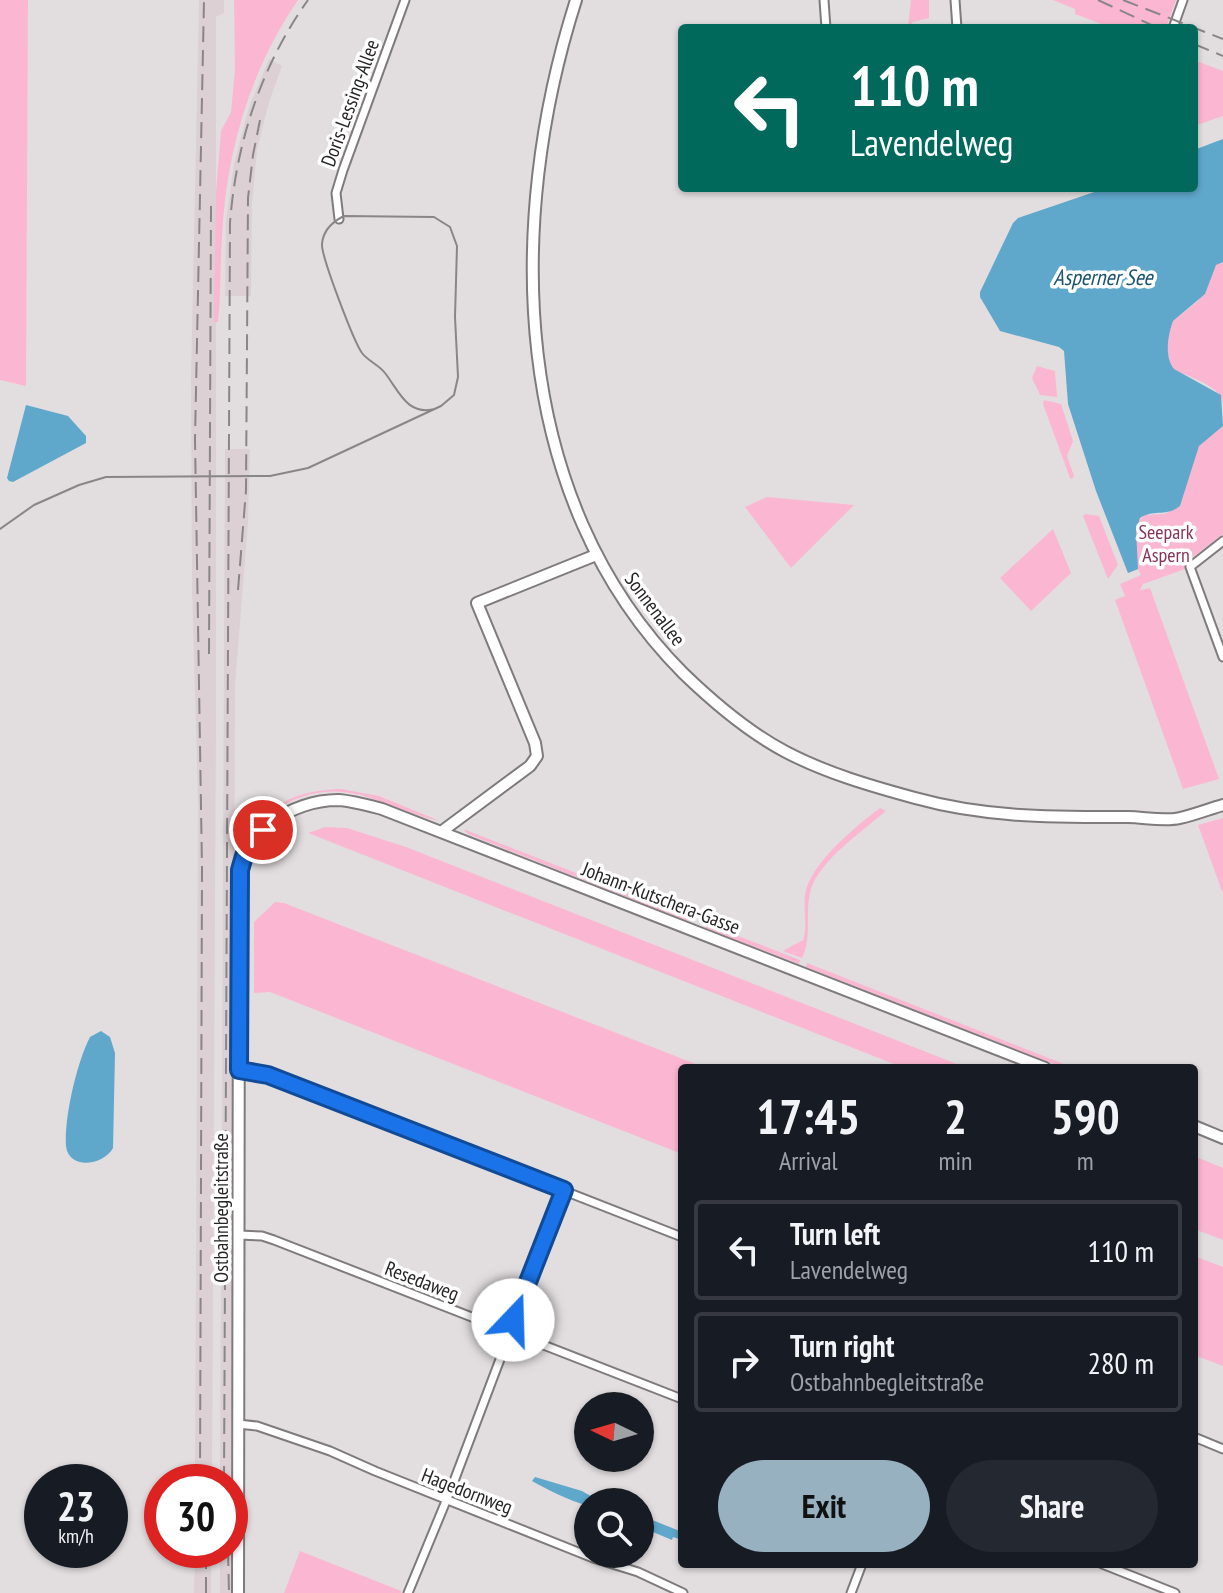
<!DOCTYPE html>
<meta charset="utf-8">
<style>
body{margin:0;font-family:"PT Sans Narrow",sans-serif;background:#242831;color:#f1f3f6;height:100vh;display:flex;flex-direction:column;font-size:30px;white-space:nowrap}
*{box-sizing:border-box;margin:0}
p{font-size:26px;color:#9ea1a6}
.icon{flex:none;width:44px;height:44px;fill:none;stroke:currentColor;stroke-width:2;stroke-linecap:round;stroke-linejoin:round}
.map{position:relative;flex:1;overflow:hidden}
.panel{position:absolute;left:678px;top:1064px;width:520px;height:504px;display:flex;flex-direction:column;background:#171b24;border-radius:8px;box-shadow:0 2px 6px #0004}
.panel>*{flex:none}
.top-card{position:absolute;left:678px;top:24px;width:520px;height:168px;border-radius:8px;box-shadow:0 2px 6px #0004;background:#00695c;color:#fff;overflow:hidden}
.needle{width:52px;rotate:275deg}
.buttons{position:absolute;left:574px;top:1392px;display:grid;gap:16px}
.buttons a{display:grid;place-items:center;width:80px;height:80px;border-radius:50%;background:#171b24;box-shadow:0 2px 6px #0004;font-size:40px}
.speed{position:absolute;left:24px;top:1464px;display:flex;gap:16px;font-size:40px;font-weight:700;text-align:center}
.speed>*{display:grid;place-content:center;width:104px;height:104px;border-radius:50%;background:#171b24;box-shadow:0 2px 6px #0004;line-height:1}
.speed small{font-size:20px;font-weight:400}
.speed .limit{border:12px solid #d22;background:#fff;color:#111}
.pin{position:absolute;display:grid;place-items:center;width:68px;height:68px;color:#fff;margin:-34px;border:4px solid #fff;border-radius:50%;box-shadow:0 2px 8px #0007}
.me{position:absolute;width:88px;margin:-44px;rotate:21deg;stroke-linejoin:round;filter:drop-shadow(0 0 6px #0008)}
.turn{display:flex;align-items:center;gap:28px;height:168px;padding:0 40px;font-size:36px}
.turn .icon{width:104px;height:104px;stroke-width:2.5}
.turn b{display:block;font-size:56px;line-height:68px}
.eta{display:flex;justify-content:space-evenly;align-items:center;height:136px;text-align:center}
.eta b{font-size:48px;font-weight:700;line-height:56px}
.action{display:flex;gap:16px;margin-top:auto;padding:16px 40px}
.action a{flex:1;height:92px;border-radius:48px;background:#98b1c0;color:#111;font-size:32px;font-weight:700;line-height:92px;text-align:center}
.action a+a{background:#242831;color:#f1f3f6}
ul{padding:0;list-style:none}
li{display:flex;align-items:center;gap:24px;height:100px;margin:0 16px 12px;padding:0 24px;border:4px solid #363941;border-radius:8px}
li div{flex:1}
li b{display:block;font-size:30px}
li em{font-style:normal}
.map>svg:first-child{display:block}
</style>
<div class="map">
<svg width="1223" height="1593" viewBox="0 0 1223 1593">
<rect width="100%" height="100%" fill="#e2dedf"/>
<path fill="#dcd0d4" d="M 199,0 L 224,0 L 224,13 L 216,17 L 216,718 L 212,1482 L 195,1482 L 198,802 L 192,586 L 191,379 Z
M 269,59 L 282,66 L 269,102 L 257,150 L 252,203 L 251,296 L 225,296 L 226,221 L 234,164 L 249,107 Z
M 225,449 L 250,449 L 248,523 L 235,685 L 232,1593 L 220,1593 L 220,1550 L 230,1550 L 230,1482 L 220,1482 Z
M 195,1550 L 211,1550 L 211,1593 L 194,1593 Z"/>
<path fill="#fbb7d1" d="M 0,0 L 28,0 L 26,386 L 0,380 Z
M 234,0 L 298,0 C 250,70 226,153 222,237 C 220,265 221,294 218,322 L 214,322 L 216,193 L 221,131 L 231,112 L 235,69 Z
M 911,0 L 929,0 L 929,18 L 912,22 L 913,28 L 908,28 Z
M 1053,0 L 1176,0 L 1166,28 L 1112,28 L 1075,14 L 1075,9 Z
M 1194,60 L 1223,71 L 1223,116 L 1194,126 Z
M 1223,262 L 1223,402 C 1219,385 1189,377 1174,370 C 1164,358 1168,335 1173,321 L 1198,301 L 1216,265 Z
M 1037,366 L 1055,371 L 1057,397 L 1040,395 L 1032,378 Z
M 1044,400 L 1061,404 L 1073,441 L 1067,456 L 1074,476 L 1072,479 L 1070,478 L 1043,404 Z
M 1223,426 L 1223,534 L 1189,560 L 1185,569 L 1143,584 L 1140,590 L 1150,588 L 1219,779 L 1183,789 L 1115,600 L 1125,596 L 1120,584 L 1141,575 L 1138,569 L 1128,573 L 1115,539 L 1132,538 L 1138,522 L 1144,515 L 1165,514 L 1180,506 L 1197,449 L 1192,444 Z
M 767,497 L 854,505 L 791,568 L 745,507 Z
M 1085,514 L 1099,516 L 1118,565 L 1108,579 L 1083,516 Z
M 1053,529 L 1071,573 L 1031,611 L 1000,578 Z
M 341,789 L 379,796 L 440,821 C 381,808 346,772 283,805 L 284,809 L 270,812 C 290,794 315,790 341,789 Z
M 880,808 L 886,811 C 864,830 820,860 811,889 C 804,912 813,935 802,958 L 783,951 L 803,940 C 808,924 803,910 805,895 C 810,863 855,827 880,808 Z
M 1223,818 L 1223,894 L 1198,825 Z
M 325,827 L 347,828 L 406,847 L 967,1068 L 904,1068 L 308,833 Z
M 464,830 L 466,830 L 689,917 L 687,921 L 468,834 Z
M 275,902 L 284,903 L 706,1068 L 682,1068 L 682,1154 L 270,992 L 254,993 L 254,922 Z
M 707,924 L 800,960 L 799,964 L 705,928 Z
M 807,963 L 1074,1068 L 1064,1068 L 806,967 Z
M 1194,1156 L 1223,1168 L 1223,1240 L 1194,1229 Z
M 1194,1256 L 1223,1267 L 1223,1366 L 1194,1355 Z
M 300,1551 L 401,1591 L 401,1593 L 284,1593 Z"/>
<path fill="#60a7cc" d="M 1223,139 L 1223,262 L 1216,265 L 1205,294 L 1173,321 C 1168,335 1164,357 1174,369 L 1221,395 L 1223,426 L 1199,446 L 1180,506 C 1167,517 1153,509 1140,518 L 1136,530 L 1138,569 L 1128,573 L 1096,491 L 1068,404 L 1064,351 L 1059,347 L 1000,331 L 980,297 L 980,292 L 1013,223 L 1018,218 L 1106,188 L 1194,188 L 1194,150 Z
M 26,405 L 68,416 L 86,436 L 86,443 L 13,482 L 9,481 L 7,478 Z
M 101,1031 L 110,1037 L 115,1053 L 113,1148 C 104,1165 69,1171 66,1146 C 64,1118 77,1062 90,1037 Z
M 535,1477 L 582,1491 L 601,1502 L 588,1502 L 588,1506 C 568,1500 550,1491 532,1481 Z
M 640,1515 L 682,1532 L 682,1540 L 673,1537 L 672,1540 L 641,1527 Z"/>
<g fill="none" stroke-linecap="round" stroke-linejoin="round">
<g stroke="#7f7b7c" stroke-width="11">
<path id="street" d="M 824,0 L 826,28
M 955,0 L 957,28
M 1173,28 L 1183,0
M 339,219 L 336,193 L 343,170 L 405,0
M 1223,541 L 1190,567 L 1223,657
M 239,1070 L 268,1075 L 682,1237
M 239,1235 L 262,1236 L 274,1240 L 682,1399
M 238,1424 L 257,1426 L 330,1451 L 375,1471 L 593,1558 L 638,1572 L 683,1593
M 1194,1437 L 1223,1449
M 1102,1564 L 1175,1593
M 408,1593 L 451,1489 L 564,1190
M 851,1593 L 862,1564"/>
</g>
<g stroke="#7f7b7c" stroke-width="14">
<path id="secondary" d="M 576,0 C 505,222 509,498 683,673 C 714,703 748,732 786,752 C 826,773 871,786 915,798 C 987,818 1054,817 1128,817 C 1144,817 1163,822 1180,818 C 1194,815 1209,809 1223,805
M 441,832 L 530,766 L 537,756 L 535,743 L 477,603 L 596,555
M 1194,1126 L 1223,1138
M 238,1593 L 239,881 C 242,833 291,800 338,800 C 353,801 367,805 382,809 L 1045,1068"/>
</g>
<use href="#street" stroke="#fff" stroke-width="7"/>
<use href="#secondary" stroke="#fff" stroke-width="10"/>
<path stroke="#898687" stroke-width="2" d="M 0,529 L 34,505 L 79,485 L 106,477 L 270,476 L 308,468 L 441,406 L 454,395 L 458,377 L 455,317 L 457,246 L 450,227 L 434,217 L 344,216 C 332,222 323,230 322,244 C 321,256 354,342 362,353 C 368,361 379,365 385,373 C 399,391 407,416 435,409"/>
<path stroke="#898687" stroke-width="2" stroke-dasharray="16 8" stroke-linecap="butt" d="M 1098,0 L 1158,28
M 1123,0 L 1223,39
M 1194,44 L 1223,56
M 238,590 L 246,490 L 248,198 L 253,155 L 260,120
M 209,654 L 211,206
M 200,1482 L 202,868 L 195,439 L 204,0
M 224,1482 L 230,223 C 236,143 261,66 308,0
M 228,1550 L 229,1593
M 206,1593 L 206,1550"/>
</g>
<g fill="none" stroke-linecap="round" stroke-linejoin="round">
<g stroke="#114b97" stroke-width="20">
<path id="route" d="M 263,830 L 244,856 L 240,870 L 239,1070 L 268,1075 L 564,1190 L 513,1320"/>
</g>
<use href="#route" stroke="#1a73e8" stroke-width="14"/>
</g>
<g text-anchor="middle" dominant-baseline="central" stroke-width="7" stroke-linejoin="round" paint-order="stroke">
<g font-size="20" fill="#262425" stroke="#fff">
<text transform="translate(350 103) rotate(-70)">Doris-Lessing-Allee</text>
<text transform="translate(655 609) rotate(53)">Sonnenallee</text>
<text transform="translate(661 898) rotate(21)">Johann-Kutschera-Gasse</text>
<text transform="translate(221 1208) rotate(-90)">Ostbahnbegleitstraße</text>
<text transform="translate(422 1281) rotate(21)">Resedaweg</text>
<text transform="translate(467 1491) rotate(21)">Hagedornweg</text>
</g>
<g font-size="20" fill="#86345a" stroke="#fff">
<text x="1166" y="532">Seepark<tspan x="1166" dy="23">Aspern</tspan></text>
</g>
<g font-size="22" font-style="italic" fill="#1c536e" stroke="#fff">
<text x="1103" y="277">Asperner See</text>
</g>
</g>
</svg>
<div class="buttons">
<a><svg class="needle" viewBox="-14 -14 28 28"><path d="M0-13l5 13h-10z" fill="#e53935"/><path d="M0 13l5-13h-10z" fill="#9ea1a6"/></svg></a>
<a><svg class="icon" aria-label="search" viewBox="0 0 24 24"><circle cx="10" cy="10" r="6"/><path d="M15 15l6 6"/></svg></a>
</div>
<div class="speed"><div>23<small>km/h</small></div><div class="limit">30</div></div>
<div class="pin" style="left:263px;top:830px;background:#d93025"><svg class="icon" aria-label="arrive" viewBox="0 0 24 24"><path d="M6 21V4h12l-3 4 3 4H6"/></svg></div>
<svg class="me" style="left:513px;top:1320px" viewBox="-20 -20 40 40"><circle r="19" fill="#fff"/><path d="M0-13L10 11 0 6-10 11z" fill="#1a73e8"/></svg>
<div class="top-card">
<div class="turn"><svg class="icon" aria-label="left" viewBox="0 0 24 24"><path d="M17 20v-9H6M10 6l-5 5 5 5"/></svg><div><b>110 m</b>Lavendelweg</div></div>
</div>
<section class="panel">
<div class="eta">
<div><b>17:45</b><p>Arrival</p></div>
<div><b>2</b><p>min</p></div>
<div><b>590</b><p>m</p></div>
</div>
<ul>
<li><svg class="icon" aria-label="left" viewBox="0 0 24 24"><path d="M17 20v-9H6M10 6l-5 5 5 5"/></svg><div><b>Turn left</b><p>Lavendelweg</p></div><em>110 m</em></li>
<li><svg class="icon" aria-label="right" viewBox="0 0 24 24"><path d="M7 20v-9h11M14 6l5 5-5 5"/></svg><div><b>Turn right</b><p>Ostbahnbegleitstraße</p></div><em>280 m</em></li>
</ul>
<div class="action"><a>Exit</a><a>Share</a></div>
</section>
</div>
